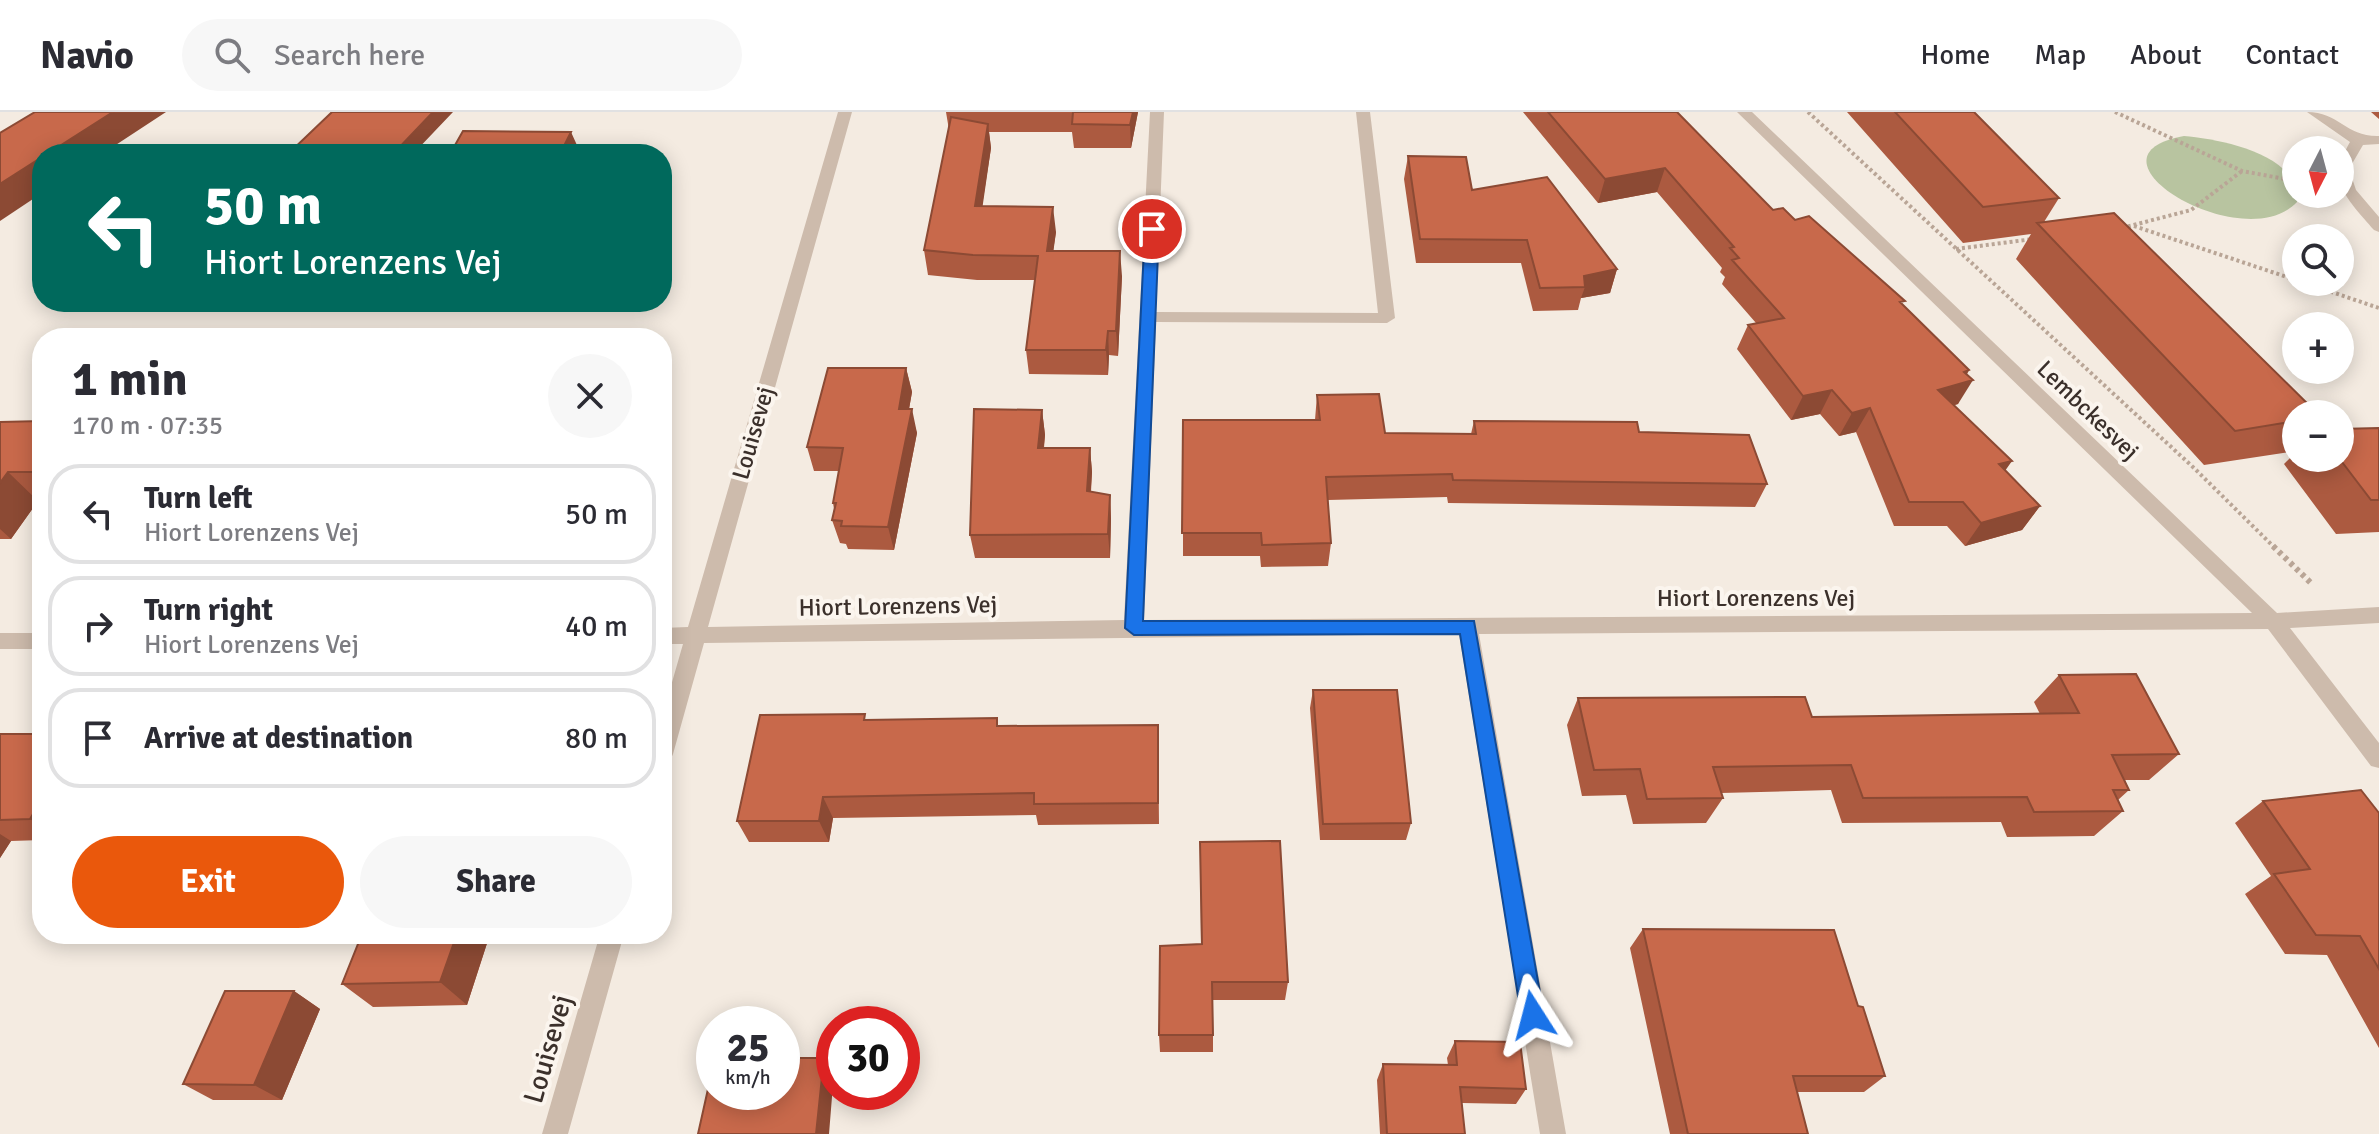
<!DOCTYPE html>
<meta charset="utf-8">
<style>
body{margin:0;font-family:Signika,sans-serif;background:#f7f7f7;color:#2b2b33;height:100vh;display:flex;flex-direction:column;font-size:30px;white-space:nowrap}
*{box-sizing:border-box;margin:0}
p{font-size:26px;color:#7c7c81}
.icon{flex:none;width:44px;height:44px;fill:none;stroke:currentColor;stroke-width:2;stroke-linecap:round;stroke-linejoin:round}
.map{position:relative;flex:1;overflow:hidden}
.drawer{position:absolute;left:32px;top:216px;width:640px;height:616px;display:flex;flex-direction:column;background:#fff;border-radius:32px;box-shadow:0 4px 20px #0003}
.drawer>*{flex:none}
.guide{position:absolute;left:32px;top:32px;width:640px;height:168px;border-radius:32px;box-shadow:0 4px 20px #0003;background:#00695c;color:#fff;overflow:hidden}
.needle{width:52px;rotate:186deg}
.fabs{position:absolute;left:2282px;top:24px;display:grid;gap:16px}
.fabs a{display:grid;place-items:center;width:72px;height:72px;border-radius:50%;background:#fff;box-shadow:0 4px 20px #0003;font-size:40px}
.speed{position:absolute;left:696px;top:894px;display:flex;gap:16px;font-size:40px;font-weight:700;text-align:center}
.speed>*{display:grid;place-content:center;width:104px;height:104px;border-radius:50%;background:#fff;box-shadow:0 4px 20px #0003;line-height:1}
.speed small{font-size:20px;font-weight:400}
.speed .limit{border:12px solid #d22;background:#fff;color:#111}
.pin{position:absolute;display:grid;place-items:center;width:68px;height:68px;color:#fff;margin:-34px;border:4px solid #fff;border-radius:50%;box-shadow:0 2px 8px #0007}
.me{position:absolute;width:88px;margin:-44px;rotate:351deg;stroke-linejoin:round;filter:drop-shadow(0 0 6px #0008)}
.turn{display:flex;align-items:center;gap:28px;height:168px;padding:0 40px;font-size:36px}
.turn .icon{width:104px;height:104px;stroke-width:2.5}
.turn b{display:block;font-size:56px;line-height:68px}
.round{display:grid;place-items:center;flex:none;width:84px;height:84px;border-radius:42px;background:#f7f7f7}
.headline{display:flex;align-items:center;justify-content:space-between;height:136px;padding:0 40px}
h1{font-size:48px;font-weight:700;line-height:60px}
.primary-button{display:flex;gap:16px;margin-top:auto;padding:16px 40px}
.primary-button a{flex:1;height:92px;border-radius:48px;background:#ea580c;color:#fff;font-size:32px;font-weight:700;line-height:92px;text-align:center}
.primary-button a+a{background:#f7f7f7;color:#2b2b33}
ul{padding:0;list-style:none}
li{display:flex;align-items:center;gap:24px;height:100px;margin:0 16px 12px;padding:0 24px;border:4px solid #e1e1e2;border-radius:32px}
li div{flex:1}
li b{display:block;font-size:30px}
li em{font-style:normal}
header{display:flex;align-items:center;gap:48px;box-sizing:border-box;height:112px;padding:0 40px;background:#fff;border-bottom:2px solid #e1e1e2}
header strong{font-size:38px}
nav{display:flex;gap:44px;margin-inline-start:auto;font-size:28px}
.search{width:560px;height:72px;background:#f7f7f7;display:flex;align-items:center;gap:20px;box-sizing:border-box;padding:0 28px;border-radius:44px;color:#7c7c81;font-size:30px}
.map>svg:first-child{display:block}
</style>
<header>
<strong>Navio</strong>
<div class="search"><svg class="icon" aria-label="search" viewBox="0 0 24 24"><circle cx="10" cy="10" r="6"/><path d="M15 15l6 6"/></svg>Search here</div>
<nav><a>Home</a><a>Map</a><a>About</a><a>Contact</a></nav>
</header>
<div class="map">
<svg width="2379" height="1022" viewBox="0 0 2379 1022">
<rect width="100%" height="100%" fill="#f4ebe1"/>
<path fill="#b8c4a0" d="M 2184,24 C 2221,27 2302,43 2297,90 C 2244,147 2071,44 2184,24 Z"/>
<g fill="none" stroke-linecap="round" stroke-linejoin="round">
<path stroke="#b9a596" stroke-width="4" stroke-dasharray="3 3" stroke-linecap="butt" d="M 1808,0 L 2194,356 L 2275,436
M 2115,0 L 2242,59 L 2296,69
M 2134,114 L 2296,168
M 2122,116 L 2191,98 L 2242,59
M 1956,137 L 2033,127
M 2302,170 L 2379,196"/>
<path stroke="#b9a596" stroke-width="6" stroke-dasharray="4 4" stroke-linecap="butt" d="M 2273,434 L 2311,471"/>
<path fill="#cdbbac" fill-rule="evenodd" d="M 2307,0 C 2339,0 2346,25 2379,24 L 2379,32 L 2363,33 L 2349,57 L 2356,78 L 2379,105 L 2379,120 L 2374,118 C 2348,87 2326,71 2350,30 Z"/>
<path fill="#cdbbac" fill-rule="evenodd" d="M 838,0 L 852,0 L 708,515 L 1124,508 L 1150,0 L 1164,0 L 1156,200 L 1378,201 L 1356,0 L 1370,0 L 1395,206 L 1387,211 L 1156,210 L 1144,508 L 2252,501 L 1737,0 L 1752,0 L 2277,501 L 2379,495 L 2379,511 L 2290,516 L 2379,631 L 2379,656 L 2371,654 L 2268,517 L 1479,522 L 1566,1022 L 1540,1022 L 1459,522 L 704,531 L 673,642 L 670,649 L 662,651 L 662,605 L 683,532 L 662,532 L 662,516 L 688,515 Z
M 0,521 L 42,521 L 42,537 L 0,537 Z
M 600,822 L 624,822 L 568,1022 L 542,1022 Z"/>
</g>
<path fill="#ac5a40" d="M 946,0 L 1138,0 L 1131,36 L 1074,36 L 1072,20 L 989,20 L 991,36 L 982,94 L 1056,120 L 1053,139 L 1122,164 L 1118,244 L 1109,243 L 1108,263 L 1029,262 L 1026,238 L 1035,168 L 977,168 L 928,163 L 924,138 L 949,18 Z
M 1523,0 L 1677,0 L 1773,98 L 1795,108 L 1903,193 L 1969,258 L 1967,262 L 1958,292 L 1954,293 L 2005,358 L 2040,394 L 2022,418 L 1965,434 L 1947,414 L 1894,414 L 1856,320 L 1839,324 L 1820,302 L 1791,308 L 1737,237 L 1748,213 L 1756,211 L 1722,172 L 1725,165 L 1720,160 L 1722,156 L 1657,80 L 1598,91 Z
M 1847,0 L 1974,0 L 2059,86 L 2044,110 L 2296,302 L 2296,332 L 2289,340 L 2204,353 L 2016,147 L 2031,122 L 1963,131 Z
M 2371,0 L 2379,0 L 2379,7 Z
M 1408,44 L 1617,157 L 1610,181 L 1581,186 L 1578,198 L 1533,199 L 1521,151 L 1416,151 L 1404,67 Z
M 906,256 L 912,280 L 909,297 L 917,321 L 894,438 L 848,437 L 846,432 L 840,431 L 832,408 L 834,397 L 833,391 L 839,359 L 814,359 L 807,335 Z
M 1317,283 L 1385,321 L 1471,322 L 1474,309 L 1639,320 L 1767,372 L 1755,395 L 1448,391 L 1447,385 L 1328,388 L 1331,431 L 1328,454 L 1261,455 L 1260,444 L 1183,444 L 1183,308 L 1315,308 Z
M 1042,298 L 1045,323 L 1044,336 L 1090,336 L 1092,360 L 1091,380 L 1110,383 L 1111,407 L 1110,446 L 975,446 L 970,423 Z
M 42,309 L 42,389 L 38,389 L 11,427 L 0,427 L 0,310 Z
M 2379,316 L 2379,420 L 2336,422 L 2284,352 L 2296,340 L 2296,346 L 2340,346 Z
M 2059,563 L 2179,642 L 2149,668 L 2125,668 L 2129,678 L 2118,688 L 2123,699 L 2094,724 L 2007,725 L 2001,710 L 1842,711 L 1831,678 L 1721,681 L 1723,686 L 1706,711 L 1633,712 L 1626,683 L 1582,684 L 1567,613 L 1578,586 L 1812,605 L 2040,602 L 2034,590 Z
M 1313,578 L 1411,711 L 1406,728 L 1320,728 L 1310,596 Z
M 867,608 L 999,614 L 1158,613 L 1159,712 L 1038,713 L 1036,703 L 833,706 L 829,730 L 749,730 L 737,709 Z
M 0,622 L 42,622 L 42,728 L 11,729 L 0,746 Z
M 2263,689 L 2379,701 L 2379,936 L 2327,843 L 2285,842 L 2245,782 L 2271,764 L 2235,711 Z
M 1200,730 L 1288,870 L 1285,888 L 1213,888 L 1213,940 L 1160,940 L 1159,923 L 1201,832 Z
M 1643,817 L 1858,894 L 1885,964 L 1864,980 L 1797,980 L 1808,1022 L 1670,1022 L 1630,836 Z
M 362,822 L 490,822 L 467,893 L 373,895 L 342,872 Z
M 294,879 L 320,897 L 282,988 L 213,988 L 183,972 Z
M 1455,929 L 1526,977 L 1516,992 L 1462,991 L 1465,1022 L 1380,1022 L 1377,968 L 1383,952 L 1448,953 L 1447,946 Z"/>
<path fill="#8c4a34" d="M 113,0 L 166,0 L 102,42 L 47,42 Z
M 433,0 L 453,0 L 413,42 L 393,42 Z
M 1133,0 L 1138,0 L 1131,36 L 1130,13 Z
M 988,12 L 991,36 L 979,119 L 975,94 Z
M 571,20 L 581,42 L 560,42 Z
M 42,45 L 42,81 L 0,109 L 0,72 Z
M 1665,56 L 1657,80 L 1598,91 L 1605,67 Z
M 1053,95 L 1056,120 L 1050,164 L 1047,139 Z
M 1120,139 L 1122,164 L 1118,244 L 1116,219 Z
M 1617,157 L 1610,181 L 1581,186 L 1585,175 L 1584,164 Z
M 1108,219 L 1109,243 L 1108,263 L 1106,238 Z
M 906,256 L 912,280 L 905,320 L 899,297 Z
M 1969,258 L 1961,272 L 1973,268 L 1958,292 L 1924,302 L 1938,278 L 1964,260 Z
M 1832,278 L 1820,302 L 1791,308 L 1803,284 Z
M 1870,296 L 1856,320 L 1839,324 L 1852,301 Z
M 912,297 L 917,321 L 894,438 L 888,415 Z
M 1042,298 L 1045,323 L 1041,360 L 1038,336 Z
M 1090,336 L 1092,360 L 1089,403 L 1087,379 Z
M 2012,349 L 1995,373 L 1999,352 Z
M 8,360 L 38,389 L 11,427 L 0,417 L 0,371 Z
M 1110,383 L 1111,407 L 1110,446 L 1108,422 Z
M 2040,394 L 2022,418 L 1965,434 L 1981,411 Z
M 823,685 L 833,706 L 829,730 L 819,709 Z
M 42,687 L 42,715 L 30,707 Z
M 0,722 L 11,729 L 0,746 Z
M 457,822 L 490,822 L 467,893 L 440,870 Z
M 294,879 L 320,897 L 282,988 L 254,973 Z
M 824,946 L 834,960 L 829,1022 L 816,1022 Z"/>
<path fill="#c8694b" stroke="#8c4a34" stroke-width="2" d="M 35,0 L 113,0 L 47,42 L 42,42 L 42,45 L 0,72 L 0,21 Z
M 332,0 L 433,0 L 393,42 L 288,42 Z
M 1073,0 L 1133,0 L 1130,13 L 1072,12 Z
M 1548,0 L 1677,0 L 1773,98 L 1783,96 L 1795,108 L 1809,104 L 1905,189 L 1900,190 L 1969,258 L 1964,260 L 1973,268 L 1938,278 L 2012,349 L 1999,352 L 2040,394 L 1981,411 L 1963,390 L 1909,390 L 1870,296 L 1852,301 L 1832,278 L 1803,284 L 1748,213 L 1784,206 L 1732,148 L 1739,146 L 1730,136 L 1734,135 L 1665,56 L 1605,67 Z
M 1895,0 L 1974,0 L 2059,86 L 1983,95 Z
M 951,5 L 988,12 L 975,94 L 1053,95 L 1047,139 L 1120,139 L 1116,219 L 1108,219 L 1106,238 L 1026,238 L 1038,144 L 973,143 L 924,138 Z
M 463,19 L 571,20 L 560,42 L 450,42 Z
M 1408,44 L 1466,45 L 1472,78 L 1547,65 L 1617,157 L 1584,164 L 1585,175 L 1540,176 L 1527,128 L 1420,127 Z
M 2114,101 L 2318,302 L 2296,302 L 2296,309 L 2235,319 L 2037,111 Z
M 828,256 L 906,256 L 899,297 L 912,297 L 888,415 L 841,414 L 842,409 L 832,408 L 836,391 L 833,391 L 843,336 L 807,335 Z
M 1379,282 L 1385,321 L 1476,322 L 1474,309 L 1637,310 L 1639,320 L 1749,323 L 1767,372 L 1453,368 L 1452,362 L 1326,365 L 1331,431 L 1262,433 L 1261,421 L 1182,421 L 1183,308 L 1320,308 L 1317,283 Z
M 974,297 L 1042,298 L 1038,336 L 1090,336 L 1087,379 L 1110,383 L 1108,422 L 970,423 Z
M 42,309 L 42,360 L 8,360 L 0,371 L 0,310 Z
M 2379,316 L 2379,388 L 2371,388 L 2339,346 L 2340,317 Z
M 2136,562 L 2179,642 L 2112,643 L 2129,678 L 2113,678 L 2123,699 L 2034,700 L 2027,685 L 1863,686 L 1851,653 L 1713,655 L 1723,686 L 1647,687 L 1640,657 L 1594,658 L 1578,586 L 1805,585 L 1812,605 L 2079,601 L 2059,563 Z
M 1313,578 L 1397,578 L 1411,711 L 1323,712 Z
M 865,602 L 864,608 L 997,606 L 997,614 L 1158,613 L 1158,691 L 1034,692 L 1034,681 L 823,685 L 819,709 L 737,709 L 760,603 Z
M 0,622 L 42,622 L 42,687 L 30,707 L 0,708 Z
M 2361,678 L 2379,701 L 2379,857 L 2360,824 L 2316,823 L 2274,762 L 2310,757 L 2263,689 Z
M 1280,729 L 1288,870 L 1212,870 L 1213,923 L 1159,923 L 1160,834 L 1202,832 L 1200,730 Z
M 1643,817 L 1834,818 L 1858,894 L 1863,895 L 1885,964 L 1793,964 L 1808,1022 L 1688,1022 Z
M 362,822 L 457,822 L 440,870 L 342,872 Z
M 225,879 L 294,879 L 254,973 L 183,972 Z
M 1455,929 L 1520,930 L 1526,977 L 1460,975 L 1465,1022 L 1387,1022 L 1383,952 L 1457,953 Z
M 782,946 L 824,946 L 816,1022 L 698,1022 L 714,950 L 714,980 L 782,980 Z"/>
<path fill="#1a73e8" stroke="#114b97" stroke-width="2" d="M 1152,113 L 1159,117 L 1143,509 L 1474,509 L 1544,903 L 1540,910 L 1533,913 L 1525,910 L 1521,903 L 1460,522 L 1134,523 L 1125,516 L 1145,117 Z"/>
<g text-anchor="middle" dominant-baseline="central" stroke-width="8" stroke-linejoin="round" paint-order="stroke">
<g font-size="24" fill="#3b302b" stroke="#fbf5ee">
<text transform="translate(2088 298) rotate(44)">Lembckesvej</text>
<text transform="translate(753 321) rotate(-74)">Louisevej</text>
<text x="1756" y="486">Hiort Lorenzens Vej</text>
<text transform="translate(898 494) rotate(-1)">Hiort Lorenzens Vej</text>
</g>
<g font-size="28" fill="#3b302b" stroke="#fbf5ee">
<text transform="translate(548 937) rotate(-74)">Louisevej</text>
</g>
</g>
</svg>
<div class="fabs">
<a><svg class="needle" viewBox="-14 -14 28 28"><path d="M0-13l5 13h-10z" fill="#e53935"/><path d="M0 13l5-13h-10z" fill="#7c7c81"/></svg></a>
<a><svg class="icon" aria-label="search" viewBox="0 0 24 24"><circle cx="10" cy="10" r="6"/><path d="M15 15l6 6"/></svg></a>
<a>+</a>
<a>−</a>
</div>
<div class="speed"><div>25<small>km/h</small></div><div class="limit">30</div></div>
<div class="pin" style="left:1152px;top:117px;background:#d93025"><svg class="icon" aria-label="arrive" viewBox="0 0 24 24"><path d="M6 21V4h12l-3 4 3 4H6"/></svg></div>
<svg class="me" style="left:1533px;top:903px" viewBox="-20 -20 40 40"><path d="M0-17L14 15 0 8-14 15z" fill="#1a73e8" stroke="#fff" stroke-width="4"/></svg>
<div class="guide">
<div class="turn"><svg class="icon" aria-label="left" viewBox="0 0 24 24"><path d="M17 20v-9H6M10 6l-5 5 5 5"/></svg><div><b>50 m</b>Hiort Lorenzens Vej</div></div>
</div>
<section class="drawer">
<div class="headline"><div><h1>1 min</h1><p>170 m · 07:35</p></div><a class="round"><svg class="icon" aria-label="close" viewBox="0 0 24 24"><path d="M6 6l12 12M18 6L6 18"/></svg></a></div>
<ul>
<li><svg class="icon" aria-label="left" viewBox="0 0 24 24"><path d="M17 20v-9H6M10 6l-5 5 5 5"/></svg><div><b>Turn left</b><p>Hiort Lorenzens Vej</p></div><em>50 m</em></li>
<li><svg class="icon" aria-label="right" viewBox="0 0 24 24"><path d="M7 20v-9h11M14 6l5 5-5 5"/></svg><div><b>Turn right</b><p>Hiort Lorenzens Vej</p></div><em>40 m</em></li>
<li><svg class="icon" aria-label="arrive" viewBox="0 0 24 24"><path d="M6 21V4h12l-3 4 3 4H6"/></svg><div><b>Arrive at destination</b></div><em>80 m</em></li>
</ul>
<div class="primary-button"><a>Exit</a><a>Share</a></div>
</section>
</div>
